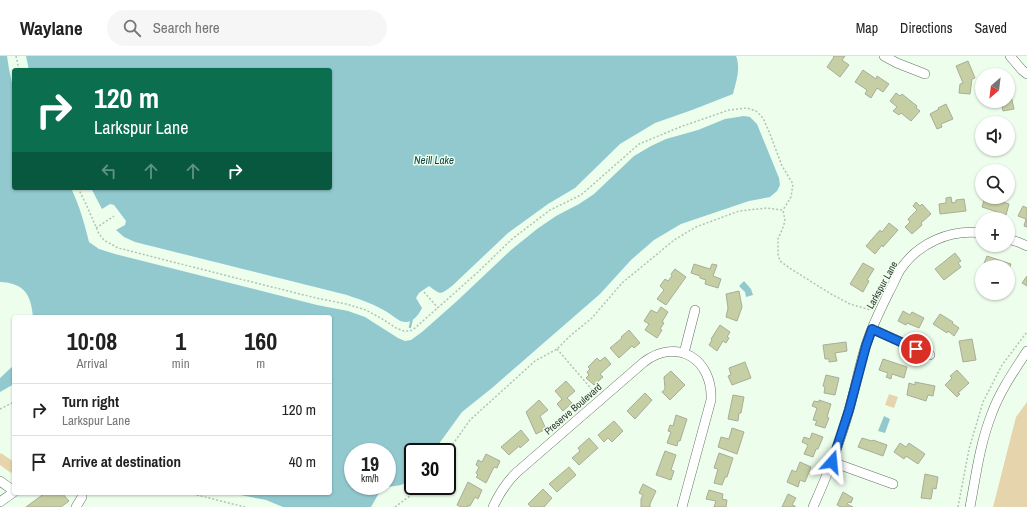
<!DOCTYPE html>
<meta charset="utf-8">
<style>
body{margin:0;font-family:"Archivo Narrow",sans-serif;background:#f6f6f6;color:#222;height:100vh;display:flex;flex-direction:column;font-size:15px;white-space:nowrap}
*{box-sizing:border-box;margin:0}
p{font-size:13px;color:#767676}
.icon{flex:none;width:22px;height:22px;fill:none;stroke:currentColor;stroke-width:2;stroke-linecap:round;stroke-linejoin:round}
.map{position:relative;flex:1;overflow:hidden}
.details{position:absolute;left:12px;top:259px;width:320px;height:180px;display:flex;flex-direction:column;background:#fff;border-radius:4px;box-shadow:0 1px 3px #0004}
.details>*{flex:none}
.banner{position:absolute;left:12px;top:12px;width:320px;height:122px;border-radius:4px;box-shadow:0 1px 3px #0004;background:#0b6e4f;color:#fff;overflow:hidden}
.needle{width:26px;rotate:208deg}
.controls{position:absolute;left:975px;top:12px;display:grid;gap:8px}
.controls a{display:grid;place-items:center;width:40px;height:40px;border-radius:50%;background:#fff;box-shadow:0 1px 3px #0004;font-size:20px}
.speed{position:absolute;left:344px;top:387px;display:flex;gap:8px;font-size:20px;font-weight:700;text-align:center}
.speed>*{display:grid;place-content:center;width:52px;height:52px;border-radius:50%;background:#fff;box-shadow:0 1px 3px #0004;line-height:1}
.speed small{font-size:10px;font-weight:400}
.speed .limit{border:2px solid #111;border-radius:6px;background:#fff;color:#111}
.pin{position:absolute;display:grid;place-items:center;width:34px;height:34px;color:#fff;margin:-17px;border:2px solid #fff;border-radius:50%;box-shadow:0 1px 4px #0007}
.me{position:absolute;width:44px;margin:-22px;rotate:18deg;stroke-linejoin:round;filter:drop-shadow(0 0 3px #0008)}
.turn{display:flex;align-items:center;gap:14px;height:84px;padding:0 16px;font-size:18px}
.turn .icon{width:52px;height:52px;stroke-width:2.5}
.turn b{display:block;font-size:28px;line-height:34px}
.lanes{display:flex;align-items:center;height:38px;padding:0 16px;background:#0003;justify-content:center;gap:20px;direction:ltr}
.lanes .off{opacity:.35}
.eta{display:flex;justify-content:space-evenly;align-items:center;height:68px;text-align:center}
.eta b{font-size:24px;font-weight:700;line-height:28px}
ul{padding:0;list-style:none}
li{display:flex;align-items:center;gap:12px;height:52px;padding:0 16px;border-top:1px solid #e0e0e0}
li div{flex:1}
li b{display:block;font-size:15px}
li em{font-style:normal}
header{display:flex;align-items:center;gap:24px;box-sizing:border-box;height:56px;padding:0 20px;background:#fff;border-bottom:1px solid #e0e0e0}
header strong{font-size:19px}
nav{display:flex;gap:22px;margin-inline-start:auto;font-size:14px}
.search{width:280px;height:36px;background:#f6f6f6;display:flex;align-items:center;gap:10px;box-sizing:border-box;padding:0 14px;border-radius:22px;color:#767676;font-size:15px}
.map>svg:first-child{display:block}
</style>
<header>
<strong>Waylane</strong>
<div class="search"><svg class="icon" aria-label="search" viewBox="0 0 24 24"><circle cx="10" cy="10" r="6"/><path d="M15 15l6 6"/></svg>Search here</div>
<nav><a>Map</a><a>Directions</a><a>Saved</a></nav>
</header>
<div class="map">
<svg width="1027" height="451" viewBox="0 0 1027 451">
<rect width="100%" height="100%" fill="#edfeed"/>
<path fill="#e6d5ac" d="M 889,338 L 898,341 L 894,352 L 885,349 Z
M 1027,346 L 1027,451 L 993,451 L 1016,361 Z
M 1,397 L 14,406 L 14,412 L 11,417 L 0,409 L 0,398 Z"/>
<path fill="#91c9cf" fill-rule="evenodd" d="M 0,0 L 7,0 L 9,13 L 14,36 L 14,132 L 71,132 C 80,151 84,166 89,186 L 99,193 L 115,198 L 317,249 L 348,255 L 365,261 L 398,282 L 405,285 L 411,284 L 422,276 L 457,245 L 511,194 L 537,173 L 556,160 L 579,148 L 594,138 L 634,100 L 651,90 L 666,83 L 698,74 L 725,63 L 744,60 L 750,61 L 757,68 L 779,122 L 780,129 L 777,135 L 770,141 L 749,145 L 681,168 L 654,184 L 631,204 L 600,238 L 492,332 L 462,356 L 433,396 L 413,396 L 413,421 L 409,425 L 401,429 L 382,432 L 379,437 L 371,451 L 283,451 L 266,444 L 230,437 L 330,437 L 330,261 L 33,261 C 31,238 24,227 0,226 ZM 353,396 L 387,396 L 387,430 L 353,430 Z
M 26,0 L 736,0 C 741,12 736,26 733,38 L 692,54 L 655,67 L 620,88 L 575,132 L 548,148 L 508,177 L 452,230 C 440,239 441,239 429,230 L 419,237 L 416,242 L 422,252 C 420,257 413,266 407,266 C 400,267 395,261 390,258 C 377,249 361,244 347,239 L 135,186 L 124,181 L 116,174 L 125,169 L 126,165 L 114,149 L 110,148 L 102,153 L 91,132 L 330,132 L 330,14 L 29,14 Z
M 744,225 L 751,233 L 753,239 L 746,241 L 745,236 L 739,230 Z
M 14,309 L 14,328 L 0,336 L 0,322 Z
M 884,360 L 890,363 L 885,377 L 878,375 Z"/>
<g fill="none" stroke-linecap="round" stroke-linejoin="round">
<path stroke="#91c9cf" stroke-width="2.5" d="M 410,271 L 412,262"/>
</g>
<path fill="#c6cea3" stroke="#a9ad99" d="M 833,0 L 845,0 L 842,4 L 849,9 L 840,21 L 827,11 L 834,1 Z
M 968,5 L 975,22 L 972,23 L 970,38 L 959,37 L 960,28 L 963,27 L 956,10 Z
M 863,14 L 876,23 L 877,20 L 889,28 L 883,36 L 877,32 L 871,42 L 865,38 L 867,34 L 855,26 Z
M 1008,31 L 1009,36 L 1010,35 L 1014,53 L 1003,55 L 1001,45 L 1008,45 Z
M 896,37 L 900,40 L 902,38 L 917,50 L 916,52 L 920,55 L 911,65 L 901,57 L 899,59 L 893,55 L 897,51 L 890,45 Z
M 946,48 L 953,63 L 941,68 L 942,71 L 937,73 L 930,58 L 939,53 L 938,52 Z
M 951,141 L 952,147 L 956,146 L 956,144 L 964,143 L 966,155 L 940,158 L 939,148 L 946,147 L 946,142 Z
M 985,141 L 1009,148 L 1006,159 L 982,151 Z
M 916,146 L 920,150 L 922,148 L 931,158 L 921,167 L 922,169 L 912,178 L 905,171 L 910,166 L 908,163 L 917,154 L 913,150 Z
M 1023,150 L 1027,152 L 1027,171 L 1024,170 L 1026,163 L 1018,160 Z
M 889,167 L 898,174 L 883,191 L 882,189 L 875,198 L 866,190 L 880,174 L 882,176 Z
M 955,197 L 961,205 L 958,207 L 961,211 L 944,224 L 935,213 Z
M 987,200 L 1011,208 L 1008,216 L 1008,211 L 987,211 L 983,210 Z
M 863,207 L 874,213 L 867,224 L 869,225 L 863,236 L 850,228 Z
M 694,208 L 710,213 L 712,208 L 717,209 L 713,220 L 721,223 L 718,232 L 705,228 L 706,224 L 700,222 L 700,220 L 691,217 Z
M 675,213 L 686,221 L 666,249 L 657,243 L 664,234 L 660,230 L 665,223 L 668,225 L 672,220 L 671,218 Z
M 1027,220 L 1027,230 L 1022,227 Z
M 739,235 L 742,251 L 737,265 L 726,261 L 728,252 L 726,238 Z
M 661,251 L 668,256 L 662,266 L 664,267 L 660,273 L 662,274 L 657,282 L 645,274 L 649,268 L 644,265 L 651,254 L 657,257 Z
M 903,255 L 910,259 L 912,256 L 924,262 L 919,272 L 907,267 L 906,269 L 898,265 Z
M 940,258 L 953,266 L 952,267 L 959,272 L 954,280 L 948,275 L 947,277 L 933,268 Z
M 720,269 L 730,276 L 727,281 L 729,282 L 726,287 L 723,285 L 717,295 L 709,289 L 712,284 L 711,283 Z
M 629,274 L 640,287 L 634,292 L 632,290 L 619,302 L 610,292 L 622,282 L 621,281 Z
M 972,283 L 976,304 L 963,306 L 959,285 Z
M 846,286 L 847,295 L 835,297 L 837,305 L 829,306 L 829,303 L 825,303 L 823,289 Z
M 605,301 L 611,308 L 600,318 L 603,321 L 594,329 L 586,322 L 589,319 L 587,316 L 590,313 L 588,311 L 597,302 L 600,305 Z
M 883,303 L 907,311 L 904,322 L 892,318 L 891,323 L 886,321 L 888,317 L 879,314 Z
M 745,306 L 751,322 L 732,329 L 728,320 L 731,319 L 729,312 Z
M 957,314 L 969,327 L 958,337 L 960,338 L 957,341 L 945,329 L 952,322 L 950,320 Z
M 671,315 L 685,329 L 670,344 L 662,336 L 665,333 L 664,321 Z
M 826,319 L 839,322 L 835,339 L 824,337 L 825,331 L 823,330 Z
M 566,325 L 575,335 L 567,342 L 572,347 L 563,355 L 557,348 L 562,343 L 555,335 Z
M 915,326 L 935,330 L 933,340 L 928,339 L 926,345 L 907,339 L 909,327 L 915,329 Z
M 645,337 L 652,344 L 635,363 L 627,355 Z
M 733,339 L 744,341 L 741,357 L 739,357 L 738,365 L 728,363 Z
M 539,344 L 548,354 L 540,360 L 546,373 L 536,378 L 526,356 Z
M 819,344 L 831,348 L 827,361 L 829,362 L 825,372 L 815,369 L 817,365 L 813,364 L 817,352 L 812,350 L 814,345 L 819,346 Z
M 676,359 L 687,363 L 680,385 L 678,385 L 677,390 L 667,387 L 671,376 L 668,375 L 670,369 L 673,370 Z
M 614,365 L 623,375 L 612,386 L 608,382 L 604,386 L 598,379 Z
M 732,372 L 744,376 L 737,398 L 718,391 L 721,381 L 729,383 Z
M 521,374 L 529,384 L 520,392 L 519,390 L 509,399 L 501,391 Z
M 812,377 L 823,381 L 818,393 L 816,393 L 813,401 L 804,398 L 808,389 L 802,386 L 804,381 L 810,383 Z
M 589,382 L 598,392 L 579,409 L 572,402 L 580,395 L 578,392 Z
M 862,382 L 872,385 L 873,384 L 887,389 L 883,400 L 858,391 Z
M 900,387 L 906,391 L 909,387 L 925,398 L 918,408 L 906,400 L 904,403 L 894,396 Z
M 665,395 L 676,399 L 671,414 L 674,415 L 671,424 L 656,419 Z
M 719,397 L 733,402 L 727,421 L 725,421 L 722,429 L 714,427 L 718,413 L 714,412 Z
M 486,398 L 500,405 L 497,412 L 494,411 L 486,427 L 476,421 L 478,419 L 476,417 L 479,411 L 476,409 L 478,404 L 482,406 Z
M 800,406 L 811,411 L 805,426 L 800,424 L 798,431 L 787,426 L 792,414 L 796,416 Z
M 569,411 L 576,419 L 557,436 L 549,428 Z
M 925,418 L 938,421 L 936,433 L 933,432 L 931,443 L 921,442 Z
M 468,426 L 482,434 L 478,443 L 475,441 L 470,450 L 468,449 L 468,451 L 461,451 L 457,449 Z
M 643,428 L 656,435 L 650,448 L 650,451 L 641,451 L 641,443 L 643,439 L 639,437 Z
M 543,433 L 552,442 L 544,451 L 531,451 L 528,448 Z
M 709,434 L 723,438 L 722,443 L 727,444 L 726,451 L 714,451 L 716,445 L 706,443 Z
M 843,436 L 853,442 L 851,447 L 849,446 L 847,448 L 853,451 L 841,451 L 837,449 Z
M 45,437 L 62,437 L 69,445 L 61,451 L 26,451 Z
M 788,438 L 796,442 L 792,449 L 795,450 L 795,451 L 782,451 Z"/>
<g fill="none" stroke-linecap="round" stroke-linejoin="round">
<g stroke="#627163" stroke-width="10">
<path id="minor" d="M 884,0 L 897,7 L 925,18
M 1010,0 L 1022,14 L 1027,18
M 1008,183 L 1018,186 L 1027,190
M 872,273 L 930,299
M 684,297 L 695,254
M 832,406 L 893,428
M 0,425 L 14,435
M 0,446 L 14,436
M 76,451 L 82,441 L 82,437
M 493,451 C 499,438 506,427 516,417 L 644,306 C 677,281 713,303 711,344 L 682,451
M 813,451 C 827,420 840,387 849,354 C 855,333 859,312 865,292 C 871,272 880,254 889,236 C 893,229 896,221 900,214 C 918,187 950,173 982,177
M 970,451 C 976,419 980,387 992,357 C 1000,335 1014,315 1027,295"/>
</g>
<path stroke="#b4c2b4" stroke-width="1.5" stroke-dasharray="2 2" stroke-linecap="butt" d="M 16,0 L 19,14
M 78,132 L 86,148 L 99,178 L 104,184 L 118,192 L 232,221 L 316,242 L 346,248 L 366,254 L 384,264 L 396,272 L 404,275 L 410,275 L 415,272 L 478,216 L 512,183 L 550,154 L 581,139 L 639,88 L 680,71 L 729,54 L 747,52 L 756,55 L 763,62 L 770,78 L 782,110 L 793,128 L 791,141 L 783,154
M 96,172 L 114,160
M 424,236 L 438,252
M 557,293 L 595,337
M 0,353 L 14,346
M 447,399 L 453,388 L 470,364 L 535,305 L 557,293 L 571,279 L 592,262 L 622,227 L 656,199 L 674,184 L 696,171 L 739,155 L 767,152 L 783,154 L 785,165 L 782,174 L 778,183 L 778,198 L 780,205 L 791,213 L 831,238 L 850,248 L 871,254
M 189,437 L 245,451
M 395,451 L 410,440 L 419,430
M 958,451 L 969,393 L 983,346 L 1002,309 L 1027,276"/>
<use href="#minor" stroke="#fff" stroke-width="9"/>
</g>
<g fill="none" stroke-linecap="round" stroke-linejoin="round">
<g stroke="#114b97" stroke-width="10">
<path id="route" d="M 832,406 L 849,354 L 866,290 L 872,273 L 916,293"/>
</g>
<use href="#route" stroke="#1a73e8" stroke-width="7"/>
</g>
<g text-anchor="middle" dominant-baseline="central" stroke-width="3" stroke-linejoin="round" paint-order="stroke">
<g font-size="10" fill="#2f362f" stroke="#edfeed">
<text transform="translate(882 229) rotate(-61)">Larkspur Lane</text>
<text transform="translate(573 353) rotate(-41)">Preserve Boulevard</text>
</g>
<g font-size="11" font-style="italic" fill="#12454a" stroke="#edfeed">
<text x="434" y="104">Neill Lake</text>
</g>
</g>
</svg>
<div class="controls">
<a><svg class="needle" viewBox="-14 -14 28 28"><path d="M0-13l5 13h-10z" fill="#e53935"/><path d="M0 13l5-13h-10z" fill="#767676"/></svg></a>
<a><svg class="icon" aria-label="sound" viewBox="0 0 24 24"><path d="M4 9h4l5-4v14l-5-4H4zM17 9q2 3 0 6"/></svg></a>
<a><svg class="icon" aria-label="search" viewBox="0 0 24 24"><circle cx="10" cy="10" r="6"/><path d="M15 15l6 6"/></svg></a>
<a>+</a>
<a>−</a>
</div>
<div class="speed"><div>19<small>km/h</small></div><div class="limit">30</div></div>
<div class="pin" style="left:916px;top:293px;background:#d93025"><svg class="icon" aria-label="arrive" viewBox="0 0 24 24"><path d="M6 21V4h12l-3 4 3 4H6"/></svg></div>
<svg class="me" style="left:832px;top:406px" viewBox="-20 -20 40 40"><path d="M0-17L14 15 0 8-14 15z" fill="#1a73e8" stroke="#fff" stroke-width="4"/></svg>
<div class="banner">
<div class="turn"><svg class="icon" aria-label="right" viewBox="0 0 24 24"><path d="M7 20v-9h11M14 6l5 5-5 5"/></svg><div><b>120 m</b>Larkspur Lane</div></div>
<div class="lanes"><svg class="icon off" aria-label="left" viewBox="0 0 24 24"><path d="M17 20v-9H6M10 6l-5 5 5 5"/></svg><svg class="icon off" aria-label="ahead" viewBox="0 0 24 24"><path d="M12 20V5M6 11l6-6 6 6"/></svg><svg class="icon off" aria-label="ahead" viewBox="0 0 24 24"><path d="M12 20V5M6 11l6-6 6 6"/></svg><svg class="icon" aria-label="right" viewBox="0 0 24 24"><path d="M7 20v-9h11M14 6l5 5-5 5"/></svg></div>
</div>
<section class="details">
<div class="eta">
<div><b>10:08</b><p>Arrival</p></div>
<div><b>1</b><p>min</p></div>
<div><b>160</b><p>m</p></div>
</div>
<ul>
<li><svg class="icon" aria-label="right" viewBox="0 0 24 24"><path d="M7 20v-9h11M14 6l5 5-5 5"/></svg><div><b>Turn right</b><p>Larkspur Lane</p></div><em>120 m</em></li>
<li><svg class="icon" aria-label="arrive" viewBox="0 0 24 24"><path d="M6 21V4h12l-3 4 3 4H6"/></svg><div><b>Arrive at destination</b></div><em>40 m</em></li>
</ul>
</section>
</div>
